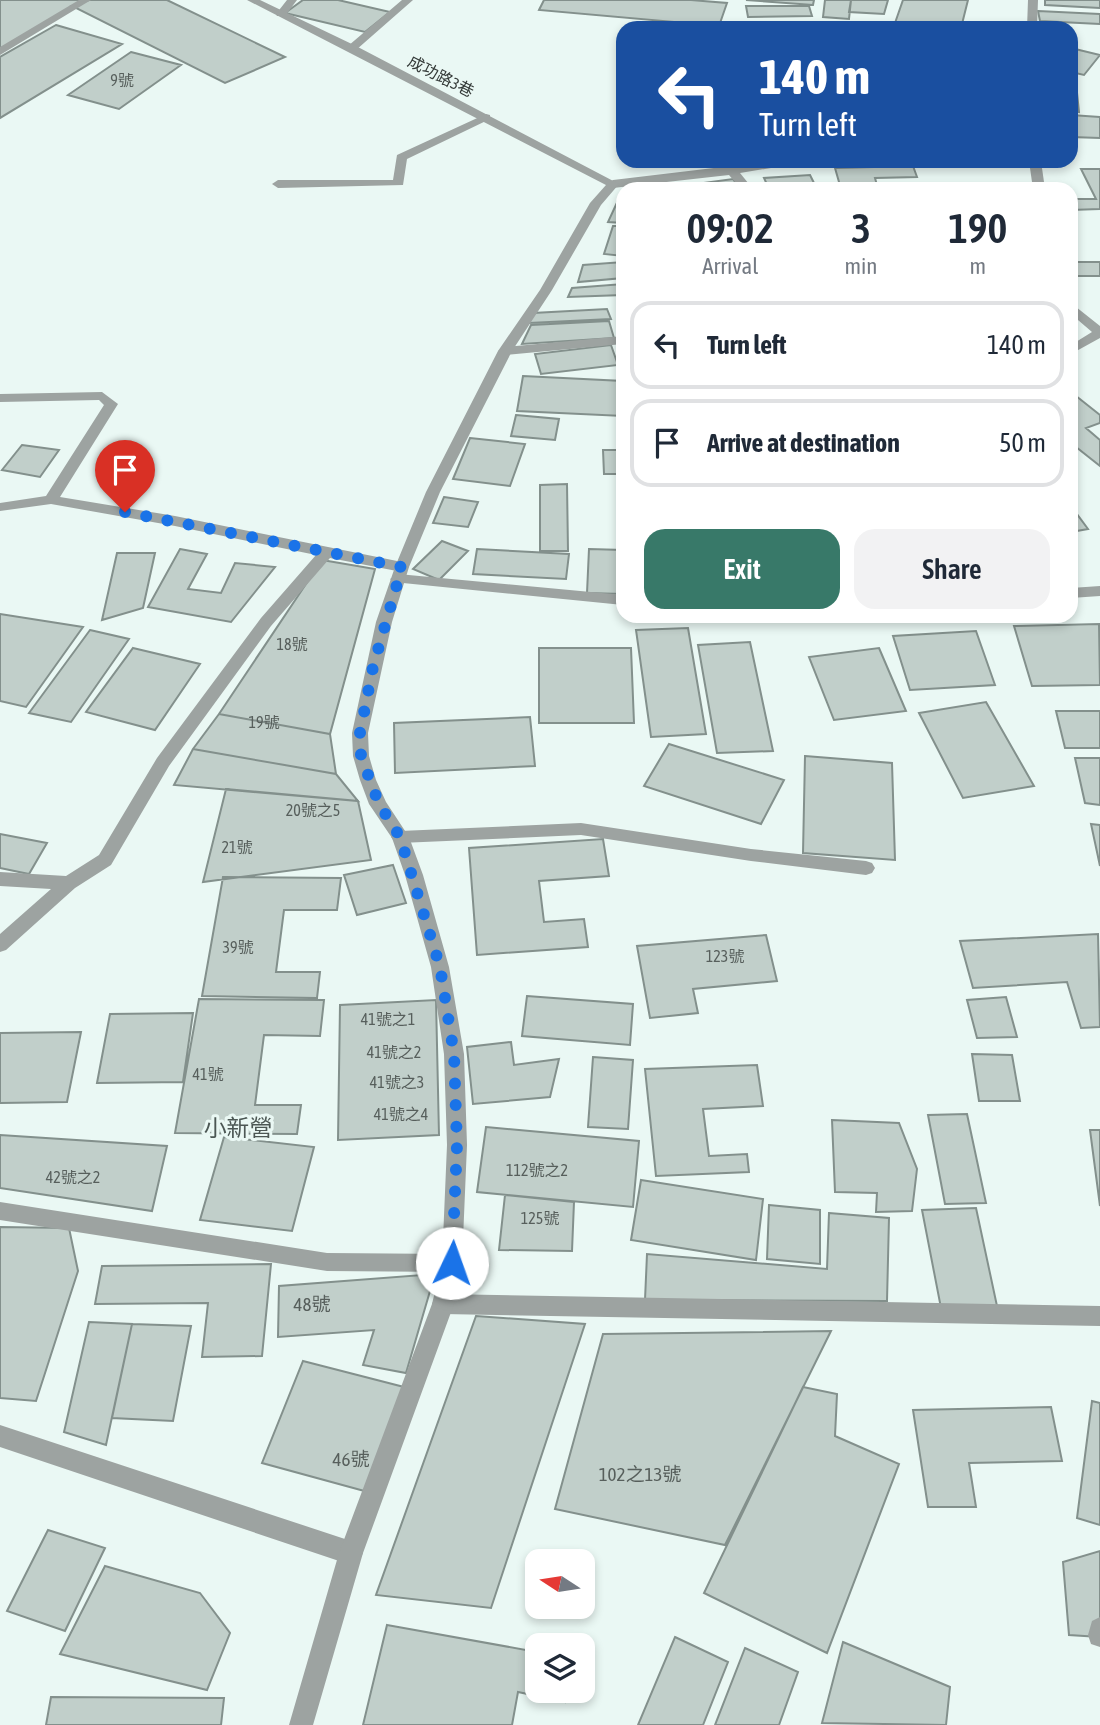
<!DOCTYPE html>
<meta charset="utf-8">
<style>
body{margin:0;font-family:"Asap Condensed","Noto Sans TC",sans-serif;background:#f2f2f3;color:#1f2937;height:100vh;display:flex;flex-direction:column;font-size:26px;white-space:nowrap}
*{box-sizing:border-box;margin:0}
p{font-size:23px;color:#747a83}
.icon{flex:none;width:38px;height:38px;fill:none;stroke:currentColor;stroke-width:2;stroke-linecap:round;stroke-linejoin:round}
.map{position:relative;flex:1;overflow:hidden}
.drawer{position:absolute;left:616px;top:182px;width:462px;height:441px;display:flex;flex-direction:column;background:#fff;border-radius:21px;box-shadow:0 4px 10px #0003}
.drawer>*{flex:none}
.hud{position:absolute;left:616px;top:21px;width:462px;height:147px;border-radius:21px;box-shadow:0 4px 10px #0003;background:#1a4fa0;color:#fff;overflow:hidden}
.needle{width:46px;rotate:282deg}
.tools{position:absolute;left:525px;top:1549px;display:grid;gap:14px}
.tools a{display:grid;place-items:center;width:70px;height:70px;border-radius:14px;background:#fff;box-shadow:0 4px 10px #0003;font-size:35px}
.pin{position:absolute;display:grid;place-items:center;width:60px;height:60px;color:#fff;margin:-72px -30px;border-radius:50% 50% 50% 0;rotate:-45deg;box-shadow:0 0 7px #0007}
.pin .icon{rotate:45deg}
.me{position:absolute;width:77px;margin:-38px;rotate:3deg;stroke-linejoin:round;filter:drop-shadow(0 0 5px #0008)}
.turn{display:flex;align-items:center;gap:24px;height:147px;padding:0 28px;font-size:32px}
.turn .icon{width:91px;height:91px;stroke-width:2.5}
.turn b{display:block;font-size:49px;line-height:60px}
.eta{display:flex;justify-content:space-evenly;align-items:center;height:119px;text-align:center}
.eta b{font-size:42px;font-weight:600;line-height:49px}
.button{display:flex;gap:14px;margin-top:auto;padding:14px 28px}
.button a{flex:1;height:80px;border-radius:21px;background:#387969;color:#fff;font-size:28px;font-weight:600;line-height:80px;text-align:center}
.button a+a{background:#f2f2f3;color:#1f2937}
ul{padding:0;list-style:none}
li{display:flex;align-items:center;gap:21px;height:88px;margin:0 14px 10px;padding:0 14px;border:4px solid #e0e1e3;border-radius:21px}
li div{flex:1}
li b{display:block;font-size:26px}
li em{font-style:normal}
.map>svg:first-child{display:block}
</style>
<div class="map">
<svg width="1100" height="1725" viewBox="0 0 1100 1725">
<rect width="100%" height="100%" fill="#eaf8f4"/>
<path fill="#c1cfca" stroke="#83908c" stroke-width="2" d="M 0,0 L 86,0 L 0,52 Z
M 89,0 L 167,0 L 285,57 L 225,83 L 72,6 Z
M 303,0 L 338,0 L 390,12 L 365,32 L 285,13 Z
M 544,0 L 691,0 L 727,3 L 719,26 L 539,10 Z
M 746,0 L 814,0 L 813,5 Z
M 825,0 L 851,0 L 849,19 L 823,17 Z
M 851,0 L 888,0 L 884,14 L 849,12 Z
M 903,0 L 968,0 L 961,28 L 895,23 Z
M 1045,0 L 1100,0 L 1100,8 L 1045,5 Z
M 746,6 L 809,6 L 812,16 L 748,17 Z
M 1038,11 L 1100,14 L 1100,24 L 1040,21 Z
M 56,25 L 122,44 L 0,118 L 0,57 Z
M 785,25 L 834,25 L 834,28 L 786,28 Z
M 1071,48 L 1100,55 L 1084,75 L 1071,72 Z
M 131,52 L 181,65 L 119,109 L 68,95 Z
M 1071,83 L 1076,83 L 1079,112 L 1071,111 Z
M 1071,115 L 1100,117 L 1100,138 L 1071,137 Z
M 913,166 L 917,177 L 875,178 L 878,189 L 841,189 L 835,168 Z
M 1081,169 L 1100,169 L 1100,209 L 1071,210 L 1071,199 L 1096,199 Z
M 810,175 L 817,189 L 769,189 L 764,178 Z
M 733,179 L 740,189 L 683,189 L 681,186 Z
M 621,194 L 623,223 L 608,222 Z
M 613,226 L 623,226 L 623,256 L 604,254 Z
M 623,262 L 623,278 L 578,282 L 583,265 Z
M 1071,262 L 1100,262 L 1100,276 L 1071,276 Z
M 623,284 L 623,295 L 568,297 L 572,288 Z
M 607,309 L 611,319 L 529,323 L 533,313 Z
M 609,321 L 614,338 L 522,344 L 531,325 Z
M 611,345 L 618,365 L 541,374 L 535,354 Z
M 523,376 L 623,381 L 623,416 L 517,411 Z
M 1071,392 L 1100,415 L 1100,423 L 1086,428 L 1100,440 L 1100,466 L 1071,443 Z
M 516,415 L 559,419 L 555,440 L 511,436 Z
M 470,438 L 525,444 L 510,486 L 453,479 Z
M 22,445 L 59,450 L 40,477 L 2,470 Z
M 603,450 L 623,450 L 623,474 L 604,474 Z
M 567,484 L 568,551 L 540,551 L 540,485 Z
M 444,497 L 478,502 L 468,527 L 433,523 Z
M 1071,506 L 1088,529 L 1071,532 Z
M 442,541 L 468,551 L 439,580 L 413,569 Z
M 180,549 L 207,554 L 188,589 L 221,593 L 235,563 L 275,567 L 231,622 L 148,607 Z
M 477,549 L 569,554 L 566,579 L 473,574 Z
M 589,549 L 623,550 L 623,594 L 587,593 Z
M 117,553 L 155,553 L 143,608 L 102,620 Z
M 322,560 L 375,569 L 330,734 L 219,714 Z
M 0,614 L 83,627 L 26,707 L 0,701 Z
M 1099,624 L 1100,685 L 1032,686 L 1014,626 Z
M 688,628 L 706,734 L 651,737 L 636,630 Z
M 90,630 L 129,639 L 71,722 L 29,713 Z
M 976,631 L 995,685 L 910,690 L 893,636 Z
M 750,642 L 773,751 L 717,753 L 698,645 Z
M 133,648 L 200,664 L 155,730 L 86,712 Z
M 539,648 L 631,648 L 634,723 L 539,723 Z
M 879,648 L 906,711 L 834,720 L 809,657 Z
M 986,702 L 1034,786 L 963,798 L 919,713 Z
M 1056,711 L 1100,711 L 1100,748 L 1065,748 Z
M 219,714 L 330,734 L 336,774 L 193,749 Z
M 530,717 L 535,766 L 395,773 L 394,723 Z
M 669,744 L 784,780 L 761,824 L 644,786 Z
M 193,749 L 336,774 L 358,801 L 174,785 Z
M 805,756 L 892,763 L 895,860 L 803,853 Z
M 1075,758 L 1100,758 L 1100,805 L 1085,803 Z
M 226,789 L 358,801 L 371,860 L 203,882 Z
M 1091,824 L 1100,825 L 1100,866 Z
M 0,834 L 47,843 L 29,874 L 0,868 Z
M 603,839 L 609,876 L 539,881 L 544,922 L 584,919 L 588,947 L 477,955 L 469,848 Z
M 393,865 L 406,903 L 357,915 L 344,875 Z
M 223,877 L 341,878 L 337,910 L 284,910 L 276,972 L 320,972 L 317,998 L 202,996 Z
M 1098,934 L 1100,1027 L 1081,1028 L 1067,982 L 973,988 L 960,941 Z
M 766,935 L 777,981 L 693,989 L 698,1013 L 650,1018 L 637,946 Z
M 527,996 L 633,1004 L 630,1045 L 522,1036 Z
M 1006,997 L 1017,1037 L 977,1038 L 967,1000 Z
M 199,999 L 324,1000 L 320,1036 L 264,1035 L 255,1105 L 301,1105 L 297,1134 L 175,1133 Z
M 436,1000 L 439,1135 L 338,1140 L 340,1005 Z
M 193,1013 L 183,1082 L 97,1083 L 110,1014 Z
M 81,1032 L 67,1102 L 0,1103 L 0,1033 Z
M 511,1042 L 514,1065 L 559,1059 L 550,1097 L 473,1104 L 467,1047 Z
M 972,1054 L 1012,1055 L 1020,1101 L 979,1101 Z
M 593,1057 L 633,1060 L 628,1129 L 588,1127 Z
M 757,1065 L 763,1106 L 703,1109 L 709,1156 L 747,1154 L 749,1172 L 656,1176 L 645,1069 Z
M 967,1114 L 986,1203 L 945,1204 L 928,1115 Z
M 832,1120 L 899,1123 L 917,1169 L 912,1211 L 876,1212 L 877,1193 L 835,1192 Z
M 486,1127 L 639,1141 L 633,1207 L 477,1192 Z
M 1090,1130 L 1100,1130 L 1100,1206 Z
M 0,1135 L 167,1146 L 152,1211 L 0,1188 Z
M 224,1137 L 314,1147 L 292,1231 L 200,1220 Z
M 641,1180 L 763,1199 L 756,1260 L 631,1240 Z
M 505,1195 L 574,1202 L 572,1251 L 499,1250 Z
M 769,1205 L 820,1210 L 820,1264 L 767,1259 Z
M 976,1208 L 997,1306 L 941,1308 L 922,1210 Z
M 829,1213 L 889,1218 L 887,1301 L 645,1300 L 647,1254 L 827,1269 Z
M 0,1227 L 69,1228 L 78,1271 L 36,1401 L 0,1398 Z
M 271,1264 L 262,1356 L 202,1357 L 208,1303 L 95,1304 L 102,1266 Z
M 435,1274 L 406,1373 L 363,1365 L 374,1330 L 278,1337 L 279,1286 Z
M 476,1316 L 585,1324 L 491,1608 L 376,1595 Z
M 89,1322 L 132,1324 L 106,1445 L 64,1432 Z
M 132,1324 L 191,1326 L 173,1421 L 112,1418 Z
M 831,1331 L 725,1545 L 555,1509 L 603,1334 Z
M 303,1361 L 404,1387 L 368,1492 L 262,1463 Z
M 803,1387 L 837,1394 L 835,1436 L 899,1464 L 827,1653 L 704,1593 Z
M 1092,1401 L 1100,1403 L 1100,1525 L 1077,1518 Z
M 1051,1407 L 1062,1461 L 969,1463 L 976,1507 L 928,1507 L 913,1410 Z
M 48,1530 L 105,1548 L 65,1631 L 7,1611 Z
M 1100,1551 L 1100,1637 L 1069,1635 L 1063,1562 Z
M 105,1566 L 200,1593 L 230,1633 L 207,1690 L 60,1654 Z
M 387,1625 L 537,1652 L 537,1690 L 567,1690 L 565,1702 L 518,1692 L 512,1725 L 363,1725 Z
M 675,1637 L 728,1662 L 703,1725 L 638,1725 Z
M 843,1642 L 950,1687 L 946,1725 L 822,1723 Z
M 745,1648 L 798,1672 L 779,1725 L 715,1725 Z
M 51,1697 L 224,1698 L 221,1725 L 46,1725 Z"/>
<g fill="none" stroke-linecap="round" stroke-linejoin="round">
<path fill="#9da3a1" fill-rule="evenodd" d="M 402,0 L 413,0 L 356,50 L 348,50 L 348,46 Z
M 1028,0 L 1038,0 L 1037,28 L 1027,28 Z
M 486,114 L 490,115 L 490,119 L 407,159 L 403,185 L 278,188 L 272,184 L 278,180 L 393,180 L 397,155 Z
M 773,161 L 801,161 L 795,164 L 740,173 L 753,189 L 741,189 L 729,175 L 613,188 L 607,184 L 613,180 Z
M 1029,161 L 1041,161 L 1045,189 L 1033,189 Z
M 1071,303 L 1100,326 L 1100,338 L 1071,354 L 1071,345 L 1092,332 L 1071,314 Z
M 623,336 L 623,344 L 505,355 L 498,351 L 505,347 Z
M 102,392 L 118,404 L 60,497 L 175,516 L 402,562 L 409,567 L 402,572 L 330,558 L 271,626 L 169,766 L 111,865 L 75,888 L 6,950 L 0,952 L 0,934 L 51,889 L 0,886 L 0,872 L 66,876 L 99,855 L 157,758 L 261,618 L 316,555 L 175,526 L 51,504 L 0,511 L 0,503 L 46,496 L 104,405 L 99,400 L 0,402 L 0,394 Z
M 398,574 L 623,595 L 623,605 L 393,582 L 390,579 Z
M 1100,586 L 1100,596 L 1071,598 L 1071,588 Z
M 780,616 L 815,616 C 808,624 787,624 780,616 Z
M 581,823 L 751,849 L 866,861 L 872,863 L 875,868 L 872,873 L 866,875 L 751,861 L 581,835 L 400,843 L 394,841 L 391,837 L 394,833 L 400,831 Z
M 0,1202 L 327,1253 L 452,1254 L 459,1256 L 462,1263 L 459,1270 L 452,1272 L 327,1271 L 0,1220 Z
M 443,1294 L 1100,1306 L 1100,1326 L 443,1314 L 435,1311 L 432,1304 L 435,1297 Z
M 0,1425 L 351,1541 L 359,1545 L 363,1553 L 359,1561 L 351,1565 L 0,1447 Z
M 1100,1617 L 1100,1647 L 1091,1644 L 1088,1635 L 1092,1621 Z"/>
<path fill="#9da3a1" fill-rule="evenodd" d="M 79,0 L 91,0 L 0,55 L 0,47 Z
M 287,0 L 297,0 L 285,16 L 277,16 L 276,14 Z"/>
<path fill="#9da3a1" fill-rule="evenodd" d="M 247,0 L 260,0 L 356,46 L 619,184 L 601,205 L 552,290 L 512,351 L 440,492 L 409,567 L 392,622 L 368,733 L 369,756 L 376,780 L 386,802 L 409,837 L 423,875 L 449,967 L 464,1054 L 467,1145 L 462,1263 L 454,1304 L 363,1553 L 313,1725 L 289,1725 L 339,1553 L 432,1304 L 442,1263 L 447,1145 L 444,1054 L 431,967 L 405,875 L 392,838 L 369,804 L 360,780 L 353,756 L 352,733 L 376,622 L 395,567 L 426,492 L 498,351 L 540,290 L 590,203 L 606,185 Z"/>
</g>
<g fill="none" stroke-linecap="round" stroke-linejoin="round">
<path stroke="#1a73e8" stroke-width="12" stroke-dasharray="0 21.6" d="M 125,512 L 402,567 L 373,667 L 360,733 L 361,756 L 379,804 L 400,837 L 440,967 L 454,1054 L 457,1145 L 452,1263"/>
</g>
<g text-anchor="middle" dominant-baseline="central" stroke-width="6" stroke-linejoin="round" paint-order="stroke">
<g font-size="16" fill="#343a38" stroke="#eaf8f4">
<text transform="translate(441 76) rotate(27)">成功路3巷</text>
</g>
<g font-size="16" fill="#575f5c">
<text x="122" y="80">9號</text>
<text x="292" y="644">18號</text>
<text x="264" y="722">19號</text>
<text x="313" y="810">20號之5</text>
<text x="237" y="847">21號</text>
<text x="238" y="947">39號</text>
<text x="725" y="956">123號</text>
<text x="388" y="1019">41號之1</text>
<text x="394" y="1052">41號之2</text>
<text x="208" y="1074">41號</text>
<text x="397" y="1082">41號之3</text>
<text x="401" y="1114">41號之4</text>
<text x="537" y="1170">112號之2</text>
<text x="73" y="1177">42號之2</text>
<text x="540" y="1218">125號</text>
</g>
<g font-size="19" fill="#575f5c">
<text x="312" y="1304">48號</text>
<text x="351" y="1459">46號</text>
<text x="640" y="1474">102之13號</text>
</g>
<g font-size="23" fill="#4c5754" stroke="#eaf8f4">
<text x="238" y="1128">小新營</text>
</g>
</g>
</svg>
<div class="tools">
<a><svg class="needle" viewBox="-14 -14 28 28"><path d="M0-13l5 13h-10z" fill="#e53935"/><path d="M0 13l5-13h-10z" fill="#747a83"/></svg></a>
<a><svg class="icon" aria-label="layers" viewBox="0 0 24 24"><path d="M12 4l9 5-9 5-9-5zM3 14l9 5 9-5"/></svg></a>
</div>
<div class="pin" style="left:125px;top:512px;background:#d93025"><svg class="icon" aria-label="arrive" viewBox="0 0 24 24"><path d="M6 21V4h12l-3 4 3 4H6"/></svg></div>
<svg class="me" style="left:452px;top:1263px" viewBox="-20 -20 40 40"><circle r="19" fill="#fff"/><path d="M0-13L10 11 0 6-10 11z" fill="#1a73e8"/></svg>
<div class="hud">
<div class="turn"><svg class="icon" aria-label="left" viewBox="0 0 24 24"><path d="M17 20v-9H6M10 6l-5 5 5 5"/></svg><div><b>140 m</b>Turn left</div></div>
</div>
<section class="drawer">
<div class="eta">
<div><b>09:02</b><p>Arrival</p></div>
<div><b>3</b><p>min</p></div>
<div><b>190</b><p>m</p></div>
</div>
<ul>
<li><svg class="icon" aria-label="left" viewBox="0 0 24 24"><path d="M17 20v-9H6M10 6l-5 5 5 5"/></svg><div><b>Turn left</b></div><em>140 m</em></li>
<li><svg class="icon" aria-label="arrive" viewBox="0 0 24 24"><path d="M6 21V4h12l-3 4 3 4H6"/></svg><div><b>Arrive at destination</b></div><em>50 m</em></li>
</ul>
<div class="button"><a>Exit</a><a>Share</a></div>
</section>
</div>
